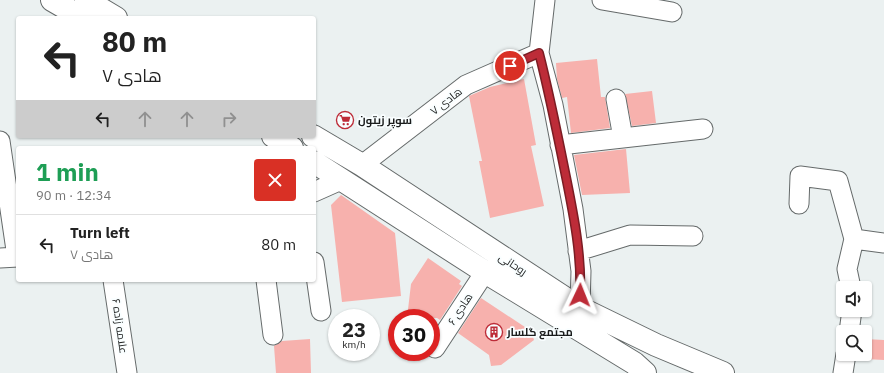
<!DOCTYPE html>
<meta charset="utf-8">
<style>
body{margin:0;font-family:"IBM Plex Sans",Cairo,sans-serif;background:#f6f6f6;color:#222;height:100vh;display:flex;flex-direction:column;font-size:15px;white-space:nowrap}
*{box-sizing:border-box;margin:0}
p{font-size:13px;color:#767676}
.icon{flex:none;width:22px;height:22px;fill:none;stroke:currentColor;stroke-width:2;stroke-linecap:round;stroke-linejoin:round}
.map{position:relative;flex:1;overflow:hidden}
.sheet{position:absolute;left:16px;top:146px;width:300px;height:136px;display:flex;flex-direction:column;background:#fff;border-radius:4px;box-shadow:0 1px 3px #0004}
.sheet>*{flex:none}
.guide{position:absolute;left:16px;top:16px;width:300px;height:122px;border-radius:4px;box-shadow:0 1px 3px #0004;background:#fff;color:#222;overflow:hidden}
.controls{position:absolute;left:836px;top:281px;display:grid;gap:8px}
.controls a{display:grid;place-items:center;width:36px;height:36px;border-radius:4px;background:#fff;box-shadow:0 1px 3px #0004;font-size:20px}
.speed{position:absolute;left:328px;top:309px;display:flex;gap:8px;font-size:20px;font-weight:700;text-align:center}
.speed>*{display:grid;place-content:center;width:52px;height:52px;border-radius:50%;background:#fff;box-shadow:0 1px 3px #0004;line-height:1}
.speed small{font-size:10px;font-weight:400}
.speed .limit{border:6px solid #d22;background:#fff;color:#111}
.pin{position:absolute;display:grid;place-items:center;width:34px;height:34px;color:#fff;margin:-17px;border:2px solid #fff;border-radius:50%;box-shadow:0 1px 4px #0007}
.me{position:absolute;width:44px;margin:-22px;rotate:2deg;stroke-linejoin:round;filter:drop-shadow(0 0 3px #0008)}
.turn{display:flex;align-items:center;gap:14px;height:84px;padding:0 20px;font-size:18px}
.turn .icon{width:52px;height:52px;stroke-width:2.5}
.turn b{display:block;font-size:28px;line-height:34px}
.lanes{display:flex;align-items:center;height:38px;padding:0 20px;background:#0003;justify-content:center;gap:20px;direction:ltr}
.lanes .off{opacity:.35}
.round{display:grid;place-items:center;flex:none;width:42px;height:42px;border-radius:4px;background:#f6f6f6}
.headline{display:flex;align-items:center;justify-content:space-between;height:68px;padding:0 20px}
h1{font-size:24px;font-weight:700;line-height:30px;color:#1e9e55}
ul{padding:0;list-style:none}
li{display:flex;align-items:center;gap:12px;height:60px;padding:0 20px;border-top:1px solid #e0e0e0}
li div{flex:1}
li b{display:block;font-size:15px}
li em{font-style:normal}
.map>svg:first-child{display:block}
</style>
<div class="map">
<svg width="884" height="373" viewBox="0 0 884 373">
<rect width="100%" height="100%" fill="#ebf1f1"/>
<path fill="#f7b1ad" d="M 597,59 L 601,97 L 605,97 L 610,128 L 571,133 L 567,97 L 562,98 L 557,79 L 556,63 Z
M 524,79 L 536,145 L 531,146 L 544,206 L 490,218 L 479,161 L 482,161 L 469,96 L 490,87 Z
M 652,91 L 656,123 L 632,126 L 625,94 Z
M 626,149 L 630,193 L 582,195 L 574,155 Z
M 341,195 L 395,233 L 401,296 L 342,302 L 331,205 Z
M 428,258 L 461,281 L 459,284 L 462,286 L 440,320 L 437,318 L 407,318 L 411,284 Z
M 481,298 L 531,331 L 534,340 L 501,365 L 491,366 L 489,355 L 458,333 Z
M 310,339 L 311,373 L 276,373 L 274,346 L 282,341 Z
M 865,339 L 884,340 L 884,360 L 865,359 Z"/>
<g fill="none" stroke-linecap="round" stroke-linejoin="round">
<g stroke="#656a6a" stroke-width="21">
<path id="minor" d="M 545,0 L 539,53 L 553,105 L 573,209 L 581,271 L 580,308
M 602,0 L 672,12
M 616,99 L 623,138
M 0,141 L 17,257
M 560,145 L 703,129
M 362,165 L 466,85 L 539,53
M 314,192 L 341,180
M 799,204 L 800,176 L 838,181 L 854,239
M 578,251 L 630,235 L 693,236
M 0,258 L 18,257
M 314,262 L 321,311
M 113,280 L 127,373
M 266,280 L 273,335
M 851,288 L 847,269 L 854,239 L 884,243
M 849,332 L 852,310
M 435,348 L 485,272
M 843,373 L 846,354"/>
</g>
<g stroke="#656a6a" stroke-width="24">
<path id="secondary" d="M 52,0 L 83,18
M 86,0 L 116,18
M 273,136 L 292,148
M 313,136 L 362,165 L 580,308 L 656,345 L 723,373
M 314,162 L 485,272 L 634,363 L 645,373"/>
</g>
<use href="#minor" stroke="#fff" stroke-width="19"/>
<use href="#secondary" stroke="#fff" stroke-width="22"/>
</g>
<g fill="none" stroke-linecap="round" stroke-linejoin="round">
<g stroke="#7b1d24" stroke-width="10">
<path id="route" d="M 510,66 L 539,53 C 549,92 557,132 565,172 C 573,212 582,254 580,295"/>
</g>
<use href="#route" stroke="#bd2c38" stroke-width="7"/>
</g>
<defs>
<g id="supermarket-ring" transform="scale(0.9)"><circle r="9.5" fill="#f9feff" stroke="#bd2c38" stroke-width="1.5"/><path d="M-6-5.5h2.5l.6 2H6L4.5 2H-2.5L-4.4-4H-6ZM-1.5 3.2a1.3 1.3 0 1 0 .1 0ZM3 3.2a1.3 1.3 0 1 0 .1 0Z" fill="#bd2c38"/></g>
<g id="building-ring" transform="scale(0.9)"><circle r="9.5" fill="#f9feff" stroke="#bd2c38" stroke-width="1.5"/><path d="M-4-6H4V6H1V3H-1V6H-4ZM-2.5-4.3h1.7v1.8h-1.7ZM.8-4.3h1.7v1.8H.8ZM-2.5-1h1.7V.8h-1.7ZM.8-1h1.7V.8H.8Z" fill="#bd2c38"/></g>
</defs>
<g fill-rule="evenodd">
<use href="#supermarket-ring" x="345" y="120"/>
<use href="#building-ring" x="494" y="332"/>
</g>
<g text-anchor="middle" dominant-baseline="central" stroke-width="3.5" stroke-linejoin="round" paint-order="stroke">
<g font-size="11" fill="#1a1c1c" stroke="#f9feff">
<text transform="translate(446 101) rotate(-38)">هادی ۷</text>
<text transform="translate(513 264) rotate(33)">روحانی</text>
<text transform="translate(460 309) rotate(-57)">هادی ۶</text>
<text transform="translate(120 326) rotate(82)">علامه زاده ۶</text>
</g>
<g font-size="11" font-weight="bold" fill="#1a1c1c" stroke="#f9feff" text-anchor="start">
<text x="358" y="120">سوپر زیتون</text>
<text x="507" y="332">مجتمع گلسار</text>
</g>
</g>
</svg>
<div class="controls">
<a><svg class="icon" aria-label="sound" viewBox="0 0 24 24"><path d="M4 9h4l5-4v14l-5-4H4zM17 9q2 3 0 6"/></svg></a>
<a><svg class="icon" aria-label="search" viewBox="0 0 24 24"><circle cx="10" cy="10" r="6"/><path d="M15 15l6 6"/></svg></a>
</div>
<div class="speed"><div>23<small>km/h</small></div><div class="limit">30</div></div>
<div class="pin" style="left:510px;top:66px;background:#d93025"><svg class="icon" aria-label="arrive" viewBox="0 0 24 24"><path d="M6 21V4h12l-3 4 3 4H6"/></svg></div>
<svg class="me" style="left:580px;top:295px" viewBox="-20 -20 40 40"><path d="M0-17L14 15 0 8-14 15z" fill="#bd2c38" stroke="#fff" stroke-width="4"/></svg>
<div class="guide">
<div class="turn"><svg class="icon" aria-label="left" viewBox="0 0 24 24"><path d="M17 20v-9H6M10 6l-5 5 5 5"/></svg><div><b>80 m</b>هادی ۷</div></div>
<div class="lanes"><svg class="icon" aria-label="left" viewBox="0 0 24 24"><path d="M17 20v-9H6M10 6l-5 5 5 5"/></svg><svg class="icon off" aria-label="ahead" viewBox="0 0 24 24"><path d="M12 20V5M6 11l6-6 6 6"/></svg><svg class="icon off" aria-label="ahead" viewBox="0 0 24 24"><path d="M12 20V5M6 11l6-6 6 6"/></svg><svg class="icon off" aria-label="right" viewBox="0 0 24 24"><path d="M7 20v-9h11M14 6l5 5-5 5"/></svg></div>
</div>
<section class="sheet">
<div class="headline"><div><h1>1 min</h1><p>90 m · 12:34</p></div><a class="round" style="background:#d93025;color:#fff"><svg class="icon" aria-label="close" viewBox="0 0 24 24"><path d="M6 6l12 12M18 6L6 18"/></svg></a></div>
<ul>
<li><svg class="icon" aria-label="left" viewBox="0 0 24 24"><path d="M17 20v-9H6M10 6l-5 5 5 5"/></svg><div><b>Turn left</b><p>هادی ۷</p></div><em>80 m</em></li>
</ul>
</section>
</div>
